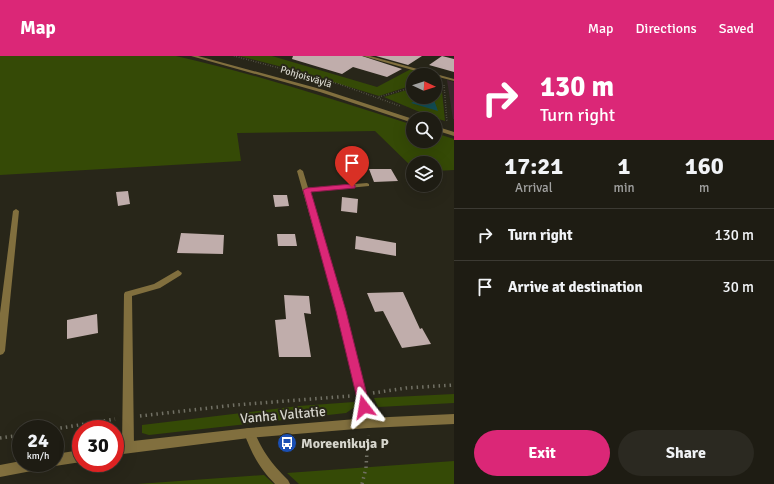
<!DOCTYPE html>
<meta charset="utf-8">
<style>
body{margin:0;font-family:Signika,sans-serif;background:#2b2921;color:#f1f3f6;height:100vh;display:flex;flex-direction:column;font-size:15px;white-space:nowrap}
*{box-sizing:border-box;margin:0}
p{font-size:13px;color:#a1a1a0}
.icon{flex:none;width:22px;height:22px;fill:none;stroke:currentColor;stroke-width:2;stroke-linecap:round;stroke-linejoin:round}
.map{position:relative;flex:1;overflow:hidden}
.side{display:flex;flex-direction:column;background:#1e1c13;width:320px}
.side>*{flex:none}
.banner{background:#db2777;color:#fff;overflow:hidden}
.needle{width:26px;rotate:94deg}
.fabs{position:absolute;left:406px;top:12px;display:grid;gap:8px}
.fabs a{display:grid;place-items:center;width:36px;height:36px;border-radius:50%;background:#1e1c13;box-shadow:0 4px 16px #0002,0 0 0 1px #3c3a33;font-size:20px}
.speed{position:absolute;left:12px;top:364px;display:flex;gap:8px;font-size:20px;font-weight:700;text-align:center}
.speed>*{display:grid;place-content:center;width:52px;height:52px;border-radius:50%;background:#1e1c13;box-shadow:0 4px 16px #0002,0 0 0 1px #3c3a33;line-height:1}
.speed small{font-size:10px;font-weight:400}
.speed .limit{border:6px solid #d22;background:#fff;color:#111}
.pin{position:absolute;display:grid;place-items:center;width:34px;height:34px;color:#fff;margin:-41px -17px;border-radius:50% 50% 50% 0;rotate:-45deg;box-shadow:0 0 4px #0007}
.pin .icon{rotate:45deg}
.me{position:absolute;width:44px;margin:-22px;rotate:346deg;stroke-linejoin:round;filter:drop-shadow(0 0 3px #0008)}
.turn{display:flex;align-items:center;gap:14px;height:84px;padding:0 20px;font-size:18px}
.turn .icon{width:52px;height:52px;stroke-width:2.5}
.turn b{display:block;font-size:28px;line-height:34px}
.eta{display:flex;justify-content:space-evenly;align-items:center;height:68px;text-align:center}
.eta b{font-size:24px;font-weight:800;line-height:28px}
.button{display:flex;gap:8px;margin-top:auto;padding:8px 20px}
.button a{flex:1;height:46px;border-radius:24px;background:#db2777;color:#fff;font-size:16px;font-weight:800;line-height:46px;text-align:center}
.button a+a{background:#2b2921;color:#f1f3f6}
ul{padding:0;list-style:none}
li{display:flex;align-items:center;gap:12px;height:52px;padding:0 20px;border-top:1px solid #3c3a33}
li div{flex:1}
li b{display:block;font-size:15px}
li em{font-style:normal}
header{display:flex;align-items:center;gap:24px;box-sizing:border-box;height:56px;padding:0 20px;background:#db2777;color:#fff}
header strong{font-size:19px}
nav{display:flex;gap:22px;margin-inline-start:auto;font-size:14px}
main{display:flex;flex:1;min-height:0}
.map>svg:first-child{display:block}
</style>
<header>
<strong>Map</strong>
<nav><a>Map</a><a>Directions</a><a>Saved</a></nav>
</header>
<main>
<div class="map">
<svg width="454" height="428" viewBox="0 0 454 428">
<rect width="100%" height="100%" fill="#282619"/>
<path fill="#3a272d" d="M 447,24 L 454,26 L 454,63 L 453,63 Z"/>
<path fill="#354a06" d="M 0,0 L 176,0 C 256,18 335,44 413,69 L 413,85 L 435,85 L 435,77 L 454,83 L 454,114 L 435,115 L 435,107 L 413,107 L 413,112 L 375,75 L 237,77 L 241,105 L 0,119 Z
M 239,0 L 272,0 L 377,31 L 411,13 L 432,19 L 413,19 L 413,29 L 379,40 L 294,14 Z
M 441,25 L 445,65 L 429,60 L 384,41 L 413,32 L 413,41 L 435,41 L 435,26 Z
M 454,338 L 454,347 L 378,351 L 374,342 Z
M 354,346 L 355,351 L 346,357 L 149,379 L 142,377 L 142,369 L 299,350 Z
M 454,405 L 454,428 L 299,428 L 287,417 Z
M 264,419 L 274,428 L 137,428 Z"/>
<path fill="#134d55" d="M 425,42 L 434,44 L 438,55 L 411,47 L 418,43 Z"/>
<path fill="#c0adab" d="M 293,0 L 362,0 L 402,13 L 387,21 L 353,11 L 342,18 L 292,3 Z
M 376,0 L 422,0 L 408,9 Z
M 442,0 L 454,3 L 454,16 L 429,9 Z
M 369,113 L 391,113 L 398,125 L 374,126 Z
M 128,135 L 130,148 L 118,150 L 116,136 Z
M 273,139 L 287,139 L 289,150 L 275,151 Z
M 342,141 L 358,143 L 357,157 L 341,155 Z
M 181,177 L 224,179 L 223,198 L 177,197 Z
M 277,178 L 295,178 L 297,190 L 278,190 Z
M 356,180 L 396,187 L 396,200 L 355,193 Z
M 403,236 L 420,273 L 422,272 L 431,288 L 402,292 L 383,255 L 375,256 L 367,237 Z
M 284,239 L 309,240 L 311,258 L 304,257 L 311,301 L 279,301 L 275,264 L 286,263 Z
M 97,258 L 98,277 L 67,283 L 67,264 Z"/>
<g fill="none" stroke-linecap="round" stroke-linejoin="round">
<path stroke="#717064" stroke-width="1.5" stroke-dasharray="0.5 2" stroke-linecap="butt" d="M 234,0 L 339,28 L 400,50
M 444,29 L 447,66
M 379,41 L 413,31
M 418,57 L 433,63"/>
<path stroke="#717064" stroke-width="3.5" stroke-dasharray="1.5 4" stroke-linecap="butt" d="M 373,337 L 406,332 L 454,329
M 140,360 L 235,349 L 350,340
M 55,373 L 115,363
M 0,382 L 21,379
M 362,428 L 366,412 L 368,379"/>
<path fill="#816f3e" fill-rule="evenodd" d="M 367,127 L 369,128 L 369,130 L 307,136 L 304,134 L 307,132 Z
M 16,153 L 19,155 L 5,295 L 3,298 L 0,299 L 0,257 L 13,155 Z
M 178,214 L 182,217 L 181,219 L 160,232 L 132,240 L 134,391 L 132,395 L 128,397 L 124,395 L 122,391 L 124,238 L 125,236 L 154,228 Z"/>
<path fill="#816f3e" fill-rule="evenodd" d="M 363,0 L 370,0 L 454,23 L 454,25 L 435,20 L 435,19 L 430,19 Z
M 300,113 L 303,115 L 345,255 L 373,367 L 372,371 L 368,372 L 364,371 L 363,367 L 337,255 L 297,115 Z
M 249,372 L 253,373 C 263,396 270,406 288,424 L 290,428 L 275,428 C 259,412 252,398 244,377 L 245,373 Z"/>
<path fill="#816f3e" fill-rule="evenodd" d="M 191,0 L 198,0 L 324,34 L 413,63 L 413,67 L 320,36 Z
M 435,70 L 454,76 L 454,80 L 435,74 Z
M 454,358 L 454,368 L 368,372 L 249,382 L 115,399 L 115,387 L 249,372 L 368,362 Z
M 81,394 L 81,406 L 55,410 L 51,408 L 51,407 L 55,407 L 55,398 Z
M 21,405 L 21,407 L 48,407 L 46,411 L 42,413 L 0,421 L 0,409 Z"/>
</g>
<path fill="#db2777" stroke="#8e194d" d="M 352,128 L 355,129 L 355,132 L 311,136 L 346,255 L 370,351 L 369,355 L 364,357 L 360,355 L 359,351 L 336,255 L 303,134 L 307,132 Z"/>
<defs>
<g id="bus-disc" transform="scale(1)"><circle r="9.5" fill="#1a4fb4" stroke="#282619"/><path d="M-5-6H5V4H4V6H2V4H-2V6H-4V4H-5ZM-3.5-4V0h7V-4ZM-3.5 1.2v1.5H-2V1.2ZM2 1.2v1.5H3.5V1.2Z" fill="#fff"/></g>
</defs>
<g fill-rule="evenodd">
<use href="#bus-disc" x="287" y="387"/>
</g>
<g text-anchor="middle" dominant-baseline="central" stroke-width="4" stroke-linejoin="round" paint-order="stroke">
<g font-size="10" fill="#d6d5cc" stroke="#282619">
<text transform="translate(306 21) rotate(17)">Pohjoisväylä</text>
</g>
<g font-size="14" fill="#d6d5cc" stroke="#282619">
<text transform="translate(283 359) rotate(-5)">Vanha Valtatie</text>
</g>
<g font-size="14" font-weight="bold" fill="#d6d5cc" stroke="#282619" text-anchor="start">
<text x="301" y="387">Moreenikuja P</text>
</g>
</g>
</svg>
<div class="fabs">
<a><svg class="needle" viewBox="-14 -14 28 28"><path d="M0-13l5 13h-10z" fill="#e53935"/><path d="M0 13l5-13h-10z" fill="#a1a1a0"/></svg></a>
<a><svg class="icon" aria-label="search" viewBox="0 0 24 24"><circle cx="10" cy="10" r="6"/><path d="M15 15l6 6"/></svg></a>
<a><svg class="icon" aria-label="layers" viewBox="0 0 24 24"><path d="M12 4l9 5-9 5-9-5zM3 14l9 5 9-5"/></svg></a>
</div>
<div class="speed"><div>24<small>km/h</small></div><div class="limit">30</div></div>
<div class="pin" style="left:352px;top:131px;background:#d93025"><svg class="icon" aria-label="arrive" viewBox="0 0 24 24"><path d="M6 21V4h12l-3 4 3 4H6"/></svg></div>
<svg class="me" style="left:364px;top:351px" viewBox="-20 -20 40 40"><path d="M0-17L14 15 0 8-14 15z" fill="#db2777" stroke="#fff" stroke-width="4"/></svg>
</div>
<section class="side">
<div class="banner">
<div class="turn"><svg class="icon" aria-label="right" viewBox="0 0 24 24"><path d="M7 20v-9h11M14 6l5 5-5 5"/></svg><div><b>130 m</b>Turn right</div></div>
</div>
<div class="eta">
<div><b>17:21</b><p>Arrival</p></div>
<div><b>1</b><p>min</p></div>
<div><b>160</b><p>m</p></div>
</div>
<ul>
<li><svg class="icon" aria-label="right" viewBox="0 0 24 24"><path d="M7 20v-9h11M14 6l5 5-5 5"/></svg><div><b>Turn right</b></div><em>130 m</em></li>
<li><svg class="icon" aria-label="arrive" viewBox="0 0 24 24"><path d="M6 21V4h12l-3 4 3 4H6"/></svg><div><b>Arrive at destination</b></div><em>30 m</em></li>
</ul>
<div class="button"><a>Exit</a><a>Share</a></div>
</section>
</main>
